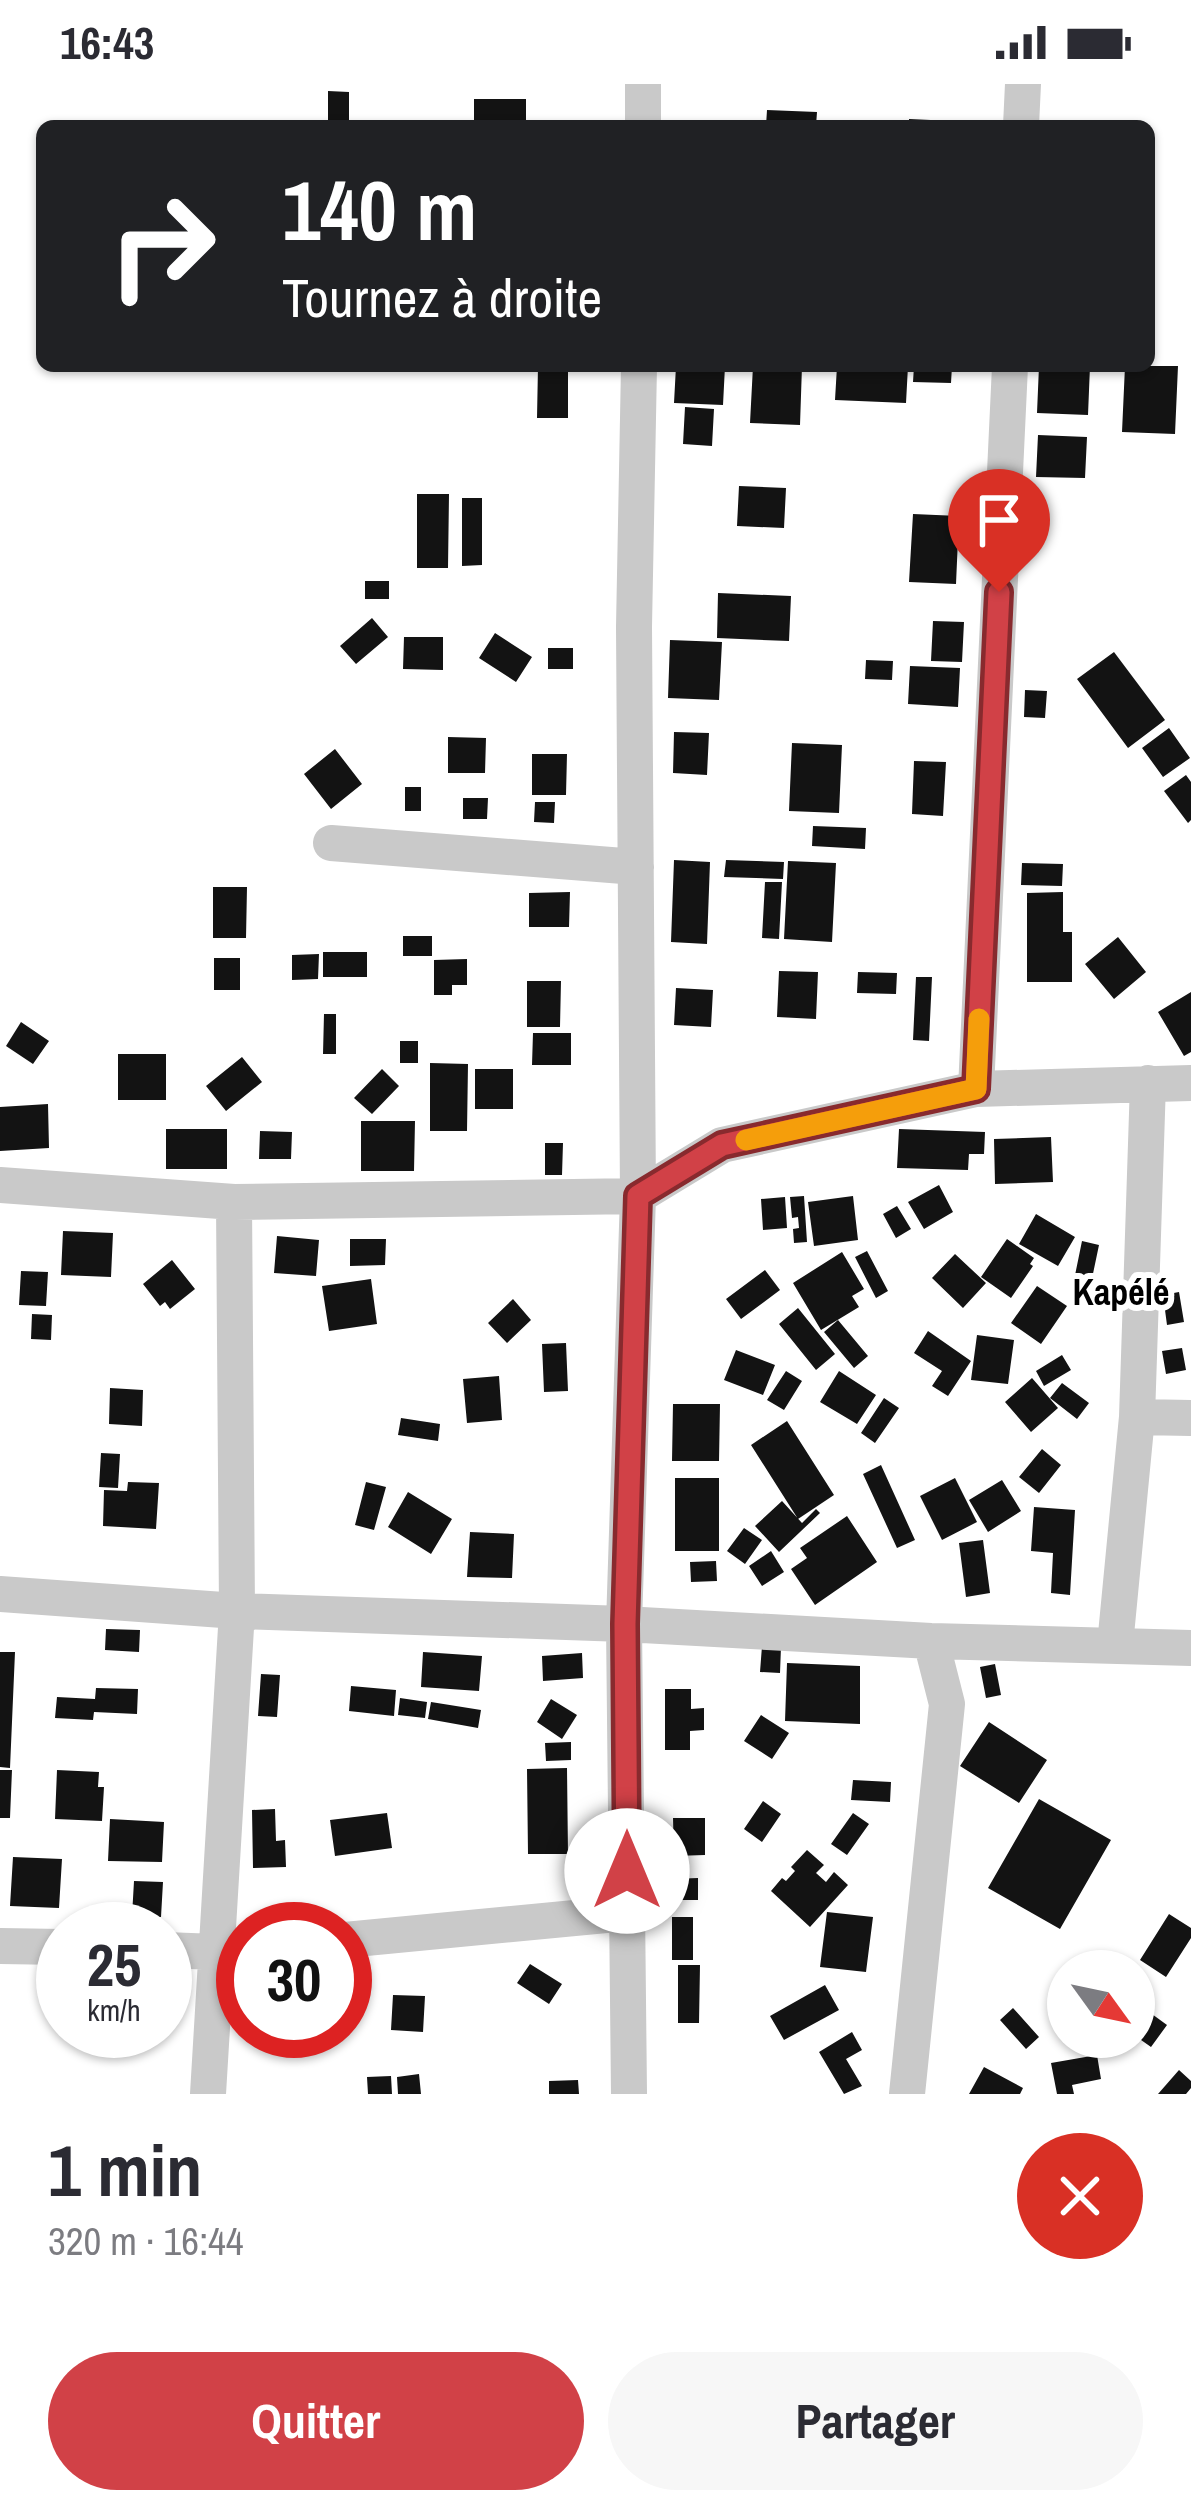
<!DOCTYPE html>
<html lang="fr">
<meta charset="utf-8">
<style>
body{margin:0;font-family:"Archivo Narrow",sans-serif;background:#f7f7f7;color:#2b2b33;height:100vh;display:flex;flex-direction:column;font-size:45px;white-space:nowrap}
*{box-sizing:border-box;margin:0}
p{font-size:39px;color:#7c7c81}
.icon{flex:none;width:66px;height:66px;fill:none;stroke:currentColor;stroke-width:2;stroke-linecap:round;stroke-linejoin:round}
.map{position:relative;height:2010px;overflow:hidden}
.drawer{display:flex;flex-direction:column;background:#fff;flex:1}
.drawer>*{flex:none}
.guide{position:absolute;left:36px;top:36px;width:1119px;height:252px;border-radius:18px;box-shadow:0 3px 9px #0004;background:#202124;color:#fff;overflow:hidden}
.needle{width:78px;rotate:123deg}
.buttons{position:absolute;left:1047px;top:1866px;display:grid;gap:24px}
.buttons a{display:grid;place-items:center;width:108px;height:108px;border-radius:50%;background:#fff;box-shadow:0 3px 9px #0004;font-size:60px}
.speed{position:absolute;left:36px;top:1818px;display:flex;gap:24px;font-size:60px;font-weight:700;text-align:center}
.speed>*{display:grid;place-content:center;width:156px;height:156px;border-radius:50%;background:#fff;box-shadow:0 3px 9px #0004;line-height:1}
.speed small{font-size:30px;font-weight:400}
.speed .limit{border:18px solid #d22;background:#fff;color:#111}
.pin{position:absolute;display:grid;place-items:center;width:102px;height:102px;color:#fff;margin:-123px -51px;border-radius:50% 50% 50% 0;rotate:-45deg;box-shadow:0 0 12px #0007}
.pin .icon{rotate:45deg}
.me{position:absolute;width:132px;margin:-66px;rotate:0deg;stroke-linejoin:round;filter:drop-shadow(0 0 9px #0008)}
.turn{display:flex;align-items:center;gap:42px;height:252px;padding:0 48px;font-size:54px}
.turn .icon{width:156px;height:156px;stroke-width:2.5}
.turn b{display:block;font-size:84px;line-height:102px}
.round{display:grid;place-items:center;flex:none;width:126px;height:126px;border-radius:63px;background:#f7f7f7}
.headline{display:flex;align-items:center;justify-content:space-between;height:204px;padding:0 48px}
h1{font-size:72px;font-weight:700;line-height:90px}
.cta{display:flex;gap:24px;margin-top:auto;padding:24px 48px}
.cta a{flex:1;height:138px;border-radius:72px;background:#d14147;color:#fff;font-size:48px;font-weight:700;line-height:138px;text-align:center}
.cta a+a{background:#f7f7f7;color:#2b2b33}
.status{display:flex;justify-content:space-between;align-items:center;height:84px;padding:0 60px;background:#fff;direction:ltr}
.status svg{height:33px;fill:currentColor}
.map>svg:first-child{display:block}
</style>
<div class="status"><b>16:43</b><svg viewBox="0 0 49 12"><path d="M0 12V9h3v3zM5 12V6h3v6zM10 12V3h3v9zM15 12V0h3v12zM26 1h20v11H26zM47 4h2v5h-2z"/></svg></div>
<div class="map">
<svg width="1191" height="2010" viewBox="0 0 1191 2010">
<rect width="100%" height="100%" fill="#fff"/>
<path fill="#131313" d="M 328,7 L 349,8 L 349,42 L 328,42 Z
M 474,15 L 526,15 L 526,42 L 474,42 Z
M 767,26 L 817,28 L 816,42 L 766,42 Z
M 909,35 L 974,38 L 974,42 L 909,42 Z
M 538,282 L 568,282 L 568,334 L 537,334 Z
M 676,282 L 725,282 L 723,321 L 674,319 Z
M 753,282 L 802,282 L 800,341 L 750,339 Z
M 837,282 L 908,282 L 906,319 L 835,316 Z
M 914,282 L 952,282 L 951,299 L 913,298 Z
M 1039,282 L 1090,282 L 1088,331 L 1037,329 Z
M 1125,282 L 1178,282 L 1175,350 L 1122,348 Z
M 685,323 L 714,325 L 712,362 L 683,360 Z
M 1038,351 L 1087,353 L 1085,394 L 1036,393 Z
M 739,402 L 786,404 L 784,444 L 737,442 Z
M 417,410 L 449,410 L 448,484 L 417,484 Z
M 462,414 L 482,414 L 482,481 L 462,482 Z
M 1025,421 L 1047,421 L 1046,450 L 1024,450 Z
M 913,430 L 959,432 L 956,500 L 909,498 Z
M 365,497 L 389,497 L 389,515 L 365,515 Z
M 718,509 L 791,512 L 789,557 L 717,554 Z
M 372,534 L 388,553 L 356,580 L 340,562 Z
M 933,537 L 964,538 L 962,578 L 931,577 Z
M 495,549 L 532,573 L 516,598 L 479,574 Z
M 404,553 L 443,553 L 443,586 L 403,585 Z
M 670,556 L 722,558 L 719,616 L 668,614 Z
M 548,564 L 573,564 L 573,585 L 548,585 Z
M 1114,568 L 1165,636 L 1128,664 L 1077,595 Z
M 866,576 L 893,577 L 892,596 L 865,595 Z
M 910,582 L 960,584 L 958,623 L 908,620 Z
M 1025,606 L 1047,607 L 1045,634 L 1024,633 Z
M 1169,644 L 1190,674 L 1163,693 L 1142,664 Z
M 674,648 L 709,649 L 707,691 L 673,689 Z
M 448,653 L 486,654 L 485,689 L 448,689 Z
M 792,659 L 842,661 L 839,729 L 789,727 Z
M 335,665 L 362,700 L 331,725 L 304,690 Z
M 532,670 L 567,670 L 566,711 L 532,711 Z
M 914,677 L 946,678 L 943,732 L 912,730 Z
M 1186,691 L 1191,698 L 1191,736 L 1188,739 L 1164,707 Z
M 405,703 L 421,703 L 421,727 L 405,727 Z
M 463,714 L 488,714 L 487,735 L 463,735 Z
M 535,718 L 555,718 L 554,739 L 534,738 Z
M 813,742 L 866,744 L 865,765 L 812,762 Z
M 674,776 L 710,778 L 707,860 L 671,858 Z
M 726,776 L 784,778 L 783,795 L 724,793 Z
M 788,777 L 836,779 L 832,858 L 784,855 Z
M 1022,779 L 1063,780 L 1062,802 L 1021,801 Z
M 765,798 L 782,798 L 779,855 L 762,854 Z
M 213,803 L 247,803 L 246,854 L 213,854 Z
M 570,808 L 569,843 L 529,843 L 529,809 Z
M 1063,808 L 1063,848 L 1072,848 L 1072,898 L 1027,898 L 1027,809 Z
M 403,852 L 432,852 L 432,872 L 403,872 Z
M 1118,853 L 1146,888 L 1114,915 L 1085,880 Z
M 323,868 L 367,868 L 367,893 L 323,893 Z
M 319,870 L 318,895 L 292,896 L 292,871 Z
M 214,874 L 240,874 L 240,906 L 214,906 Z
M 467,875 L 467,901 L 452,901 L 452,911 L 434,911 L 434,876 Z
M 779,887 L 818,888 L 816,935 L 777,933 Z
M 858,888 L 897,889 L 896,910 L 857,909 Z
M 916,893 L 932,893 L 929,957 L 913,956 Z
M 527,897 L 561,897 L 560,943 L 527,943 Z
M 676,904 L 713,906 L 711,943 L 674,941 Z
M 1191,908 L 1191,968 L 1184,972 L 1158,928 Z
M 324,930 L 336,930 L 336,970 L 323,970 Z
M 21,938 L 49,957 L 33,980 L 6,962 Z
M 533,949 L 571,949 L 571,981 L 532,981 Z
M 400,957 L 418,957 L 418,979 L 400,979 Z
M 118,970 L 166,970 L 166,1016 L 118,1016 Z
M 242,973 L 262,998 L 226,1027 L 206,1002 Z
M 430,979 L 468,980 L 467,1047 L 430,1047 Z
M 382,985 L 399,1002 L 372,1030 L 354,1014 Z
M 475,985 L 513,985 L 513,1025 L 475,1025 Z
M 48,1020 L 49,1064 L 0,1067 L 0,1023 Z
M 361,1037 L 415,1037 L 414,1087 L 361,1087 Z
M 166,1045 L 227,1045 L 227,1085 L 166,1085 Z
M 899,1045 L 985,1048 L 984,1070 L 969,1070 L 968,1086 L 897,1084 Z
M 260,1047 L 292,1048 L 291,1075 L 259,1075 Z
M 1051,1053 L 1053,1098 L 995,1100 L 994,1055 Z
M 545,1059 L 563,1059 L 562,1091 L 545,1091 Z
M 939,1101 L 953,1128 L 924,1145 L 908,1118 Z
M 804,1112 L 807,1158 L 794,1159 L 793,1145 L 799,1144 L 798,1133 L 792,1134 L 790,1113 Z
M 853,1112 L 858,1156 L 814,1162 L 808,1118 Z
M 785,1113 L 787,1144 L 763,1146 L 761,1115 Z
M 897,1122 L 911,1145 L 896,1154 L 883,1130 Z
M 1036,1130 L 1075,1153 L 1058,1182 L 1019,1160 Z
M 63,1147 L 113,1149 L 111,1193 L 61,1191 Z
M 277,1152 L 319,1156 L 316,1192 L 274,1189 Z
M 350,1155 L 386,1155 L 385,1181 L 350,1182 Z
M 1007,1155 L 1034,1174 L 1030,1180 L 1033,1182 L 1011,1214 L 981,1193 Z
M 1082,1157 L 1099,1161 L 1090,1204 L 1073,1201 Z
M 867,1167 L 888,1207 L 876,1214 L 855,1173 Z
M 842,1168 L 864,1205 L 852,1212 L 859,1223 L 821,1246 L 793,1199 Z
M 955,1170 L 986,1199 L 963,1224 L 932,1194 Z
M 172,1176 L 195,1205 L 170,1225 L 165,1218 L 160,1222 L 143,1200 Z
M 765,1186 L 780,1206 L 741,1235 L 726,1215 Z
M 21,1187 L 48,1188 L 46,1222 L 19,1221 Z
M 371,1195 L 377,1240 L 329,1247 L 322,1202 Z
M 1037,1202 L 1067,1222 L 1041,1260 L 1011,1239 Z
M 1179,1208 L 1184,1238 L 1167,1241 L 1163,1211 Z
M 513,1215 L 531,1236 L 507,1259 L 488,1239 Z
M 798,1224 L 835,1270 L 816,1286 L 779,1240 Z
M 32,1230 L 52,1231 L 51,1256 L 31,1255 Z
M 838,1236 L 868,1272 L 854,1284 L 824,1248 Z
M 928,1247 L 971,1277 L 948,1312 L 932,1302 L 942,1287 L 914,1269 Z
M 977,1251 L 1014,1256 L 1008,1300 L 971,1296 Z
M 566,1259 L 568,1307 L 544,1308 L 542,1260 Z
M 1182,1264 L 1186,1286 L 1166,1290 L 1162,1267 Z
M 736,1266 L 775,1281 L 763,1311 L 724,1296 Z
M 1062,1271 L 1071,1286 L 1044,1302 L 1036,1287 Z
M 786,1287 L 802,1297 L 784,1326 L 767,1316 Z
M 839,1287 L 876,1311 L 857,1340 L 820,1318 Z
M 499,1292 L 502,1336 L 467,1339 L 463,1295 Z
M 1032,1294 L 1058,1324 L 1031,1348 L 1005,1318 Z
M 1062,1299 L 1089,1319 L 1077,1335 L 1050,1314 Z
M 110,1304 L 143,1306 L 142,1342 L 109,1340 Z
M 884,1314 L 899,1324 L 875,1359 L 861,1349 Z
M 673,1320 L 720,1320 L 719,1377 L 672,1377 Z
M 401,1334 L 440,1340 L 438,1357 L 398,1351 Z
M 787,1337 L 834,1411 L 798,1435 L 751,1361 Z
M 1042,1365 L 1061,1381 L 1039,1409 L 1019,1393 Z
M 101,1369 L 120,1370 L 118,1404 L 99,1403 Z
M 881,1381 L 915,1456 L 897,1464 L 863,1390 Z
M 675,1394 L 719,1394 L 719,1467 L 675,1467 Z
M 955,1394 L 977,1438 L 942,1456 L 920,1412 Z
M 1002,1396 L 1021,1427 L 988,1448 L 969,1416 Z
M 128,1398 L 159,1399 L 156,1445 L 103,1442 L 104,1406 L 127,1407 Z
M 366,1398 L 386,1403 L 374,1446 L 355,1441 Z
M 408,1408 L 452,1435 L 431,1470 L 388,1443 Z
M 782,1417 L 802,1439 L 816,1425 L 820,1429 L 779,1468 L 755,1442 Z
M 1034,1423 L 1075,1426 L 1070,1511 L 1051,1509 L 1053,1469 L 1031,1467 Z
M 847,1432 L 877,1478 L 815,1521 L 791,1485 L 807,1474 L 800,1464 Z
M 744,1444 L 762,1456 L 745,1480 L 727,1467 Z
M 470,1448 L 514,1450 L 512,1494 L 467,1493 Z
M 983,1456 L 990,1509 L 966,1513 L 959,1459 Z
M 771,1467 L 784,1488 L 762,1502 L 749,1482 Z
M 716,1477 L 717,1497 L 691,1498 L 690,1478 Z
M 106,1545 L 140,1546 L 139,1568 L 105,1566 Z
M 762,1562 L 781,1563 L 780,1589 L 760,1588 Z
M 0,1568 L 15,1568 L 10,1684 L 0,1683 Z
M 423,1568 L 482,1572 L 479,1607 L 421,1603 Z
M 582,1569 L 583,1594 L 543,1597 L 542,1572 Z
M 787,1579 L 860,1582 L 860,1640 L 785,1637 Z
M 995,1580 L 1001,1611 L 986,1614 L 980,1583 Z
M 261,1590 L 280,1591 L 277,1633 L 258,1632 Z
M 351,1602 L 396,1606 L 394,1632 L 349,1627 Z
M 96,1604 L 138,1605 L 137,1630 L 94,1628 L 93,1636 L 55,1634 L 57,1613 L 95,1615 Z
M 665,1605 L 691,1605 L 691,1625 L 704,1624 L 704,1646 L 690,1647 L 690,1666 L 665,1666 Z
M 400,1614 L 427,1618 L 425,1634 L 398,1631 Z
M 551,1615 L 577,1631 L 562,1655 L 537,1638 Z
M 431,1618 L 481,1626 L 478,1644 L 428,1635 Z
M 761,1631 L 789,1649 L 772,1675 L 744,1657 Z
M 989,1638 L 1047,1676 L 1019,1719 L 960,1682 Z
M 571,1658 L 571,1676 L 546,1677 L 545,1659 Z
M 567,1684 L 568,1770 L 528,1770 L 527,1685 Z
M 0,1686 L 12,1686 L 10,1734 L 0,1734 Z
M 57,1686 L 99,1688 L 98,1703 L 104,1703 L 102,1737 L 55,1735 Z
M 853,1696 L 891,1698 L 890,1718 L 851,1716 Z
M 1039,1715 L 1111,1756 L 1060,1845 L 988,1804 Z
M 763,1717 L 781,1730 L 762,1758 L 744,1745 Z
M 275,1725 L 276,1757 L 285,1756 L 286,1783 L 253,1784 L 252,1726 Z
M 387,1729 L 392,1764 L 335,1772 L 330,1736 Z
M 853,1729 L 869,1740 L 847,1771 L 831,1760 Z
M 673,1734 L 705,1734 L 705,1771 L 674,1772 Z
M 110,1735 L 164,1738 L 162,1778 L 108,1777 Z
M 807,1766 L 824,1781 L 816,1789 L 826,1798 L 834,1788 L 848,1801 L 810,1843 L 771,1807 L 782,1794 L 786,1797 L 795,1787 L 791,1783 Z
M 13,1773 L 62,1775 L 59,1824 L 10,1822 Z
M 698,1794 L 698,1816 L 671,1816 L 671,1795 Z
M 134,1797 L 163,1798 L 161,1833 L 132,1832 Z
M 827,1828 L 873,1833 L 866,1888 L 820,1883 Z
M 1169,1830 L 1191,1844 L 1191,1854 L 1166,1893 L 1140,1876 Z
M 672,1833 L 693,1833 L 693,1876 L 672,1876 Z
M 530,1880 L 562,1900 L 549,1920 L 517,1899 Z
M 678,1881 L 700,1881 L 699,1939 L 678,1939 Z
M 825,1901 L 839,1926 L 784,1956 L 770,1932 Z
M 393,1911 L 425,1912 L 423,1948 L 391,1946 Z
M 1134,1917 L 1167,1941 L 1151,1963 L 1134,1951 Z
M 1013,1924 L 1039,1953 L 1026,1965 L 1000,1936 Z
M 852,1948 L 862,1966 L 846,1975 L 862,2002 L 844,2010 L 819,1968 Z
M 1097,1971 L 1101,1995 L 1072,2001 L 1074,2010 L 1057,2010 L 1051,1979 Z
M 984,1983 L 1023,2004 L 1020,2010 L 969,2010 Z
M 1179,1986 L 1191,1997 L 1191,2004 L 1186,2010 L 1158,2010 Z
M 419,1990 L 421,2010 L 398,2010 L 397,1993 Z
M 391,1992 L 392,2010 L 368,2010 L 367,1993 Z
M 578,1996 L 579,2010 L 549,2010 L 549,1997 Z"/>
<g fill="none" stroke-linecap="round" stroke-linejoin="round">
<path stroke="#c9c9c9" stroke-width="36" d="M 643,42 L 643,0
M 1021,42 L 1023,0
M 331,759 L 636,783
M 976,1005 L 1010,282
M 0,1101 L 234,1118 L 638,1112 L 722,1061 L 976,1005 L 1191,999
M 1137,1333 L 1191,1334
M 0,1510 L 237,1527 L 624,1540 L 931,1557 L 1191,1564
M 1115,1561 L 1137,1333 L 1148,999
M 345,1856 L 627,1829
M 0,1862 L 63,1863
M 165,1866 L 216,1868 L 243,1865
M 208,2010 L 237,1527 L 234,1118
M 629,2010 L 624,1540 L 638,1112 L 634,543 L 639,282
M 907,2010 L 947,1620 L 931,1557"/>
</g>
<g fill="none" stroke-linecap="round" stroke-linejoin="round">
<g stroke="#882a2e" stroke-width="30">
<path id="route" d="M 627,1787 L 625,1540 L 638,1112 L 722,1061 L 976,1005 L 999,508"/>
</g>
<use href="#route" stroke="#d14147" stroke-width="21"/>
<path stroke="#f59e0b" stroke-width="21" d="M 746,1056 L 976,1005 L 979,935"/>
</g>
<g text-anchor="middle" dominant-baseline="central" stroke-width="12" stroke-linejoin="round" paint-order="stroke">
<g font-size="36" font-weight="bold" fill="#000" stroke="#fff">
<text x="1121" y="1208">Kapélé</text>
</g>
</g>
</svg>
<div class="buttons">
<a><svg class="needle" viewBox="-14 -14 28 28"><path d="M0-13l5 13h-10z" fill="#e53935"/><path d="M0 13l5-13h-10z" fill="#7c7c81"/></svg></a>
</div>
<div class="speed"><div>25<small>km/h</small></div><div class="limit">30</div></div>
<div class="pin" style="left:999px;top:508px;background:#d93025"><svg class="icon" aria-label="arrive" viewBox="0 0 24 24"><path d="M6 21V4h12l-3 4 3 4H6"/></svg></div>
<svg class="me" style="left:627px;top:1787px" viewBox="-20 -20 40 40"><circle r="19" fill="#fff"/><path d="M0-13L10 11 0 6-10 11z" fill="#d14147"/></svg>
<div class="guide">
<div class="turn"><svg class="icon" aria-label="right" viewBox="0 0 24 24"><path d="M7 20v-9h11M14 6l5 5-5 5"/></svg><div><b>140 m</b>Tournez à droite</div></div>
</div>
</div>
<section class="drawer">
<div class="headline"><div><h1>1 min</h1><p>320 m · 16:44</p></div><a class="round" style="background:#d93025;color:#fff"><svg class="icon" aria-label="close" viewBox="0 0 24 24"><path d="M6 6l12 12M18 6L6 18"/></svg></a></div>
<div class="cta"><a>Quitter</a><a>Partager</a></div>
</section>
